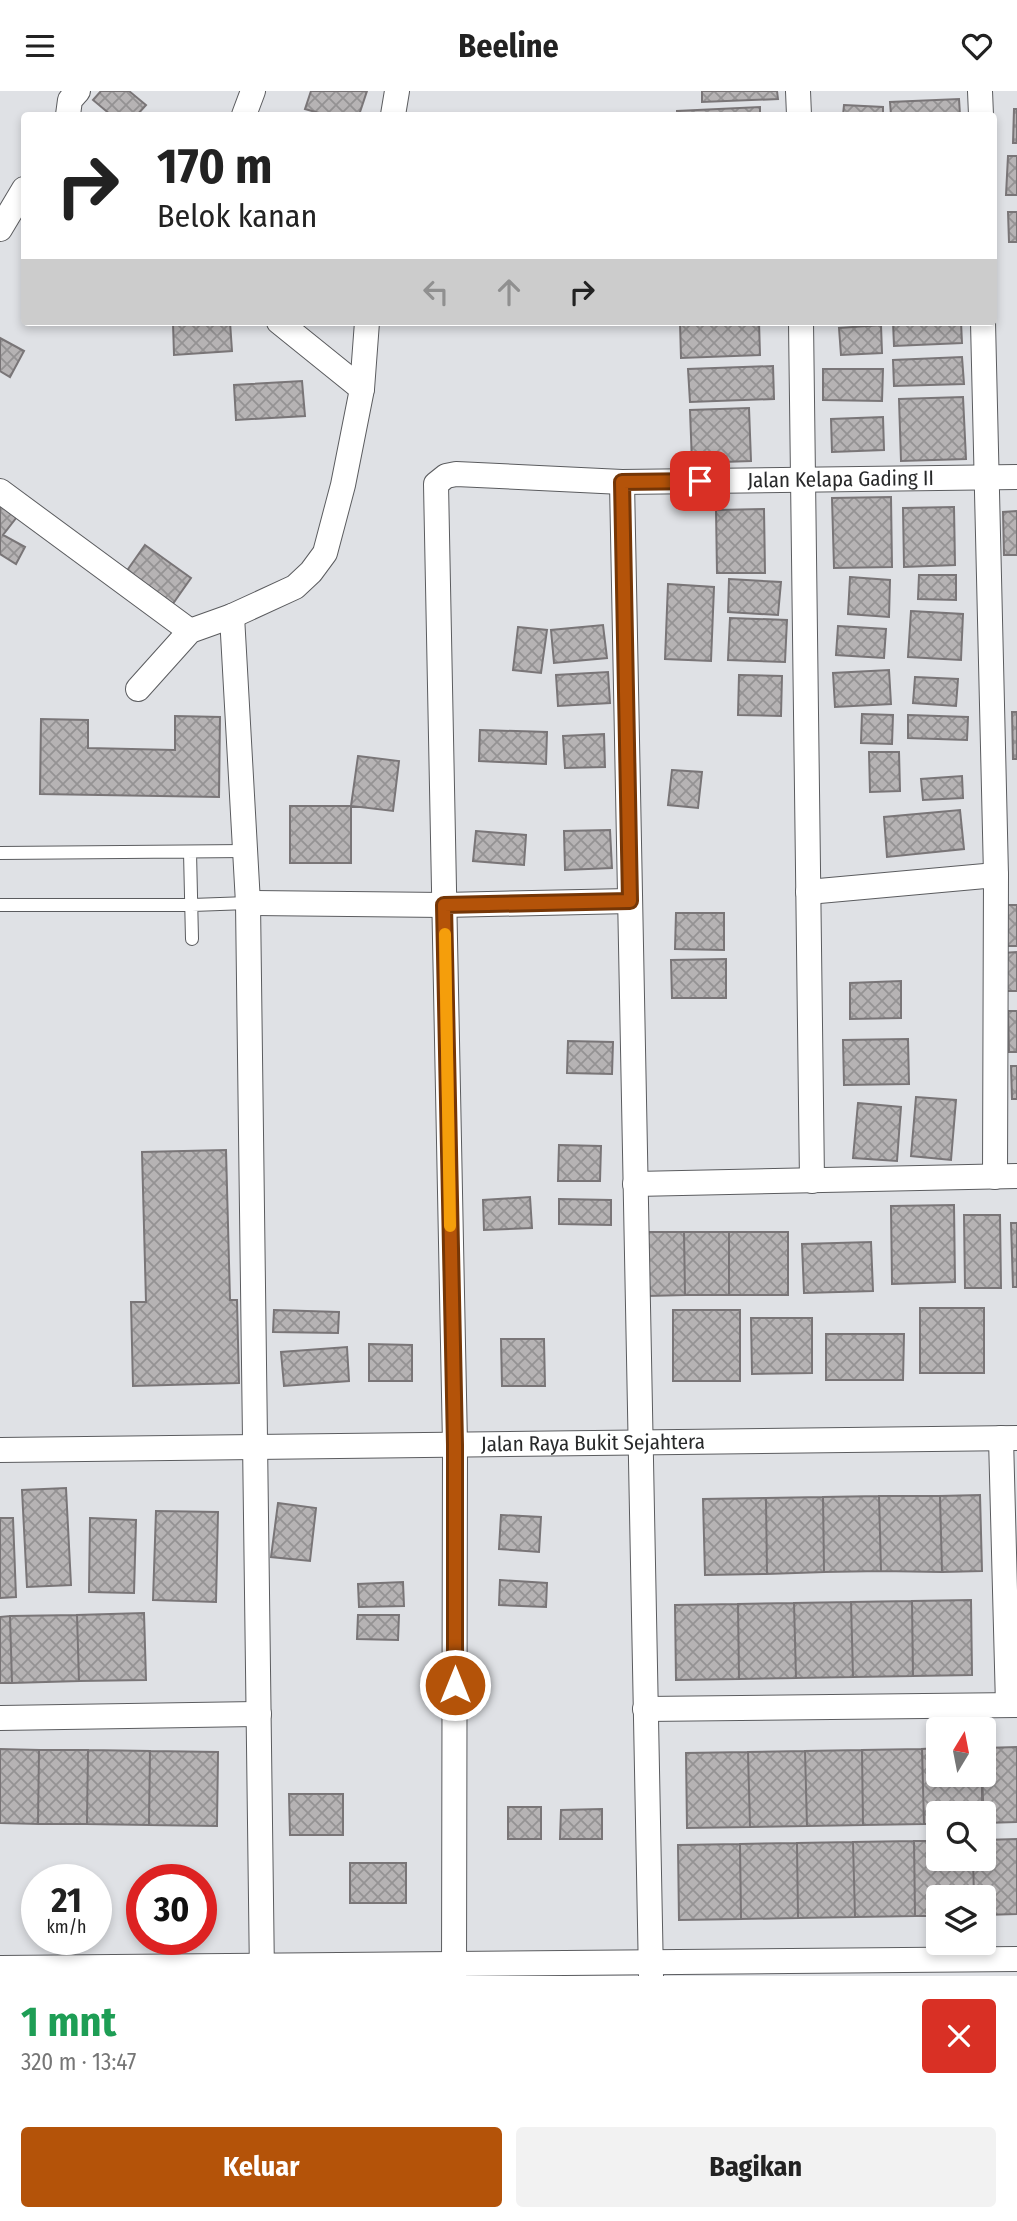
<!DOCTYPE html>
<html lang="id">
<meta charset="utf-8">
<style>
body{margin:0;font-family:"Fira Sans Condensed",sans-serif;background:#f2f2f2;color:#222;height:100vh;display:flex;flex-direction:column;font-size:26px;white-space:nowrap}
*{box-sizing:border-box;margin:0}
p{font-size:23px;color:#767676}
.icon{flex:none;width:38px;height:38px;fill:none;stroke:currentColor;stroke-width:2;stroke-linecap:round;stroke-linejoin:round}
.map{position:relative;height:1885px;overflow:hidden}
.details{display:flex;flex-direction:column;background:#fff;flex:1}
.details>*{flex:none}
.top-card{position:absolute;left:21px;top:21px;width:976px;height:214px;border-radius:7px;box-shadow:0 4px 10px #0003;background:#fff;color:#222;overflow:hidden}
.needle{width:46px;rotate:10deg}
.tools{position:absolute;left:926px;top:1626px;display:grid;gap:14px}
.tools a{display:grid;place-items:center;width:70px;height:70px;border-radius:7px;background:#fff;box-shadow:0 4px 10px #0003;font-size:35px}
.speed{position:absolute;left:21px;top:1773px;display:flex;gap:14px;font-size:35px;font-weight:700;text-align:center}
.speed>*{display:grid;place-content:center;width:91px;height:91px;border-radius:50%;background:#fff;box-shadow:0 4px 10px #0003;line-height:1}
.speed small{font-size:18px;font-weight:400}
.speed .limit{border:10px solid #d22;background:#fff;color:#111}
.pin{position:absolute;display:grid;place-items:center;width:60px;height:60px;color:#fff;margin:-30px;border-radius:14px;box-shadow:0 4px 10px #0006}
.me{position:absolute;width:77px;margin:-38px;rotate:0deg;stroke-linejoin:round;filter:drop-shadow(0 0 5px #0008)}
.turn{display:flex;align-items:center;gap:24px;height:147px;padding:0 21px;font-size:32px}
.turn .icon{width:91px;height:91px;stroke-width:2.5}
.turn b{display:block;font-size:49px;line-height:60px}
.lanes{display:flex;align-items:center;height:66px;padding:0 21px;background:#0003;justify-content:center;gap:35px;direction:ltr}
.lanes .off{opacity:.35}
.round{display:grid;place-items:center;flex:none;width:74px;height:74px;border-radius:7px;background:#f2f2f2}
.headline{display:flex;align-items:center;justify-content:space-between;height:119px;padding:0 21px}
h1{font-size:42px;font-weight:700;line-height:52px;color:#1e9e55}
.cta{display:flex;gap:14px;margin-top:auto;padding:14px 21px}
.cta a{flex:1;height:80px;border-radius:7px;background:#b45309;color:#fff;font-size:28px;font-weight:700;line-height:80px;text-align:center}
.cta a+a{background:#f2f2f2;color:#222}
header{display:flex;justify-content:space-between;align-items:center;height:91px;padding:0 21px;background:#fff;font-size:32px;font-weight:700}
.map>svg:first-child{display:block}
</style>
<header><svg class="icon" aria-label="menu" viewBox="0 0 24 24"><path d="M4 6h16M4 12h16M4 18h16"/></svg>Beeline<svg class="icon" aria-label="heart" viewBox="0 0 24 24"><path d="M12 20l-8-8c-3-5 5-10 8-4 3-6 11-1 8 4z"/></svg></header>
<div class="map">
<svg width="1017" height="1885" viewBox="0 0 1017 1885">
<defs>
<pattern id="building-cross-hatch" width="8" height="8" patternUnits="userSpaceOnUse" patternTransform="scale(1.75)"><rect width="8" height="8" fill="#b6b3b4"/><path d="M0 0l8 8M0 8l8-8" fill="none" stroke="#949293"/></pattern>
</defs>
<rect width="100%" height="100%" fill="#dfe1e5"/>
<path fill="url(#building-cross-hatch)" stroke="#797577" stroke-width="2" d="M 101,0 L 129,0 L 146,14 L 137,24 L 111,24 L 93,9 Z
M 311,0 L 367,0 L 359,24 L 326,24 L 305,18 Z
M 702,0 L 777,0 L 778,8 L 702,11 Z
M 959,8 L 960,24 L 891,24 L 890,11 Z
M 844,14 L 883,16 L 883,24 L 843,24 Z
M 760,16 L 760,24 L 677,24 L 677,20 Z
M 1014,18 L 1017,18 L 1017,52 L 1013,52 Z
M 1008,65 L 1017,65 L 1017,104 L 1006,104 Z
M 1008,121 L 1017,121 L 1017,151 L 1009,151 Z
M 230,231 L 232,260 L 174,264 L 173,232 Z
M 680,231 L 759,231 L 760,264 L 681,267 Z
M 893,231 L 961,231 L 962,252 L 894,255 Z
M 881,234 L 882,262 L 841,264 L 839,237 Z
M 0,247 L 24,260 L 10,286 L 0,280 Z
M 962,266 L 964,293 L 894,295 L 893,269 Z
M 773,275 L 774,308 L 690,311 L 688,278 Z
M 823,278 L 883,278 L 882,310 L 823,309 Z
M 302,290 L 305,325 L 236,329 L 234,294 Z
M 963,306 L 966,368 L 901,370 L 899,308 Z
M 749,317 L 751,370 L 692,372 L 690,319 Z
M 883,326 L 884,359 L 832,361 L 831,328 Z
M 0,406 L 20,422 L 3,444 L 25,456 L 16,473 L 0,463 Z
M 891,406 L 892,476 L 834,477 L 832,407 Z
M 954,416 L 955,474 L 904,476 L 903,417 Z
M 764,418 L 765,482 L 717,482 L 716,419 Z
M 1017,420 L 1017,464 L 1004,464 L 1003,421 Z
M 145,454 L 191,487 L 172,514 L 126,481 Z
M 919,484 L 956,484 L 956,509 L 918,508 Z
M 850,486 L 890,489 L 889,526 L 848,523 Z
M 729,488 L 781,491 L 778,524 L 728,521 Z
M 668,493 L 714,496 L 711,570 L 665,568 Z
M 911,520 L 963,523 L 961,569 L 908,566 Z
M 730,527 L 787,529 L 785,571 L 728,569 Z
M 603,534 L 607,567 L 554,572 L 551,539 Z
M 838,535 L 886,538 L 884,567 L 836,564 Z
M 518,536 L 547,539 L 541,582 L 513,579 Z
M 889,579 L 891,613 L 835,616 L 833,582 Z
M 608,581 L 610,612 L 558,615 L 556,584 Z
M 739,584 L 782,585 L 781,625 L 738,624 Z
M 915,586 L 958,588 L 956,615 L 913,612 Z
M 1012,621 L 1017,621 L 1017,668 L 1013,668 Z
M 862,623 L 893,624 L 892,653 L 861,652 Z
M 908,624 L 968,626 L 967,649 L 908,647 Z
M 175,625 L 220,626 L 219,706 L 40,703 L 41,628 L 88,629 L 88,657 L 175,659 Z
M 480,639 L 547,641 L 546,673 L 479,670 Z
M 604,643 L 605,676 L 565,677 L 563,645 Z
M 869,661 L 899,661 L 900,700 L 870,701 Z
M 358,665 L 399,670 L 393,720 L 351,715 Z
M 672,679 L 702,681 L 698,717 L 668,714 Z
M 962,685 L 963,707 L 923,709 L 921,688 Z
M 290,715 L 351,715 L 351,772 L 290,772 Z
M 960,719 L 964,758 L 887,766 L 884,726 Z
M 610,739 L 612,777 L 565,779 L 564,740 Z
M 476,740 L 526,744 L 524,774 L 473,770 Z
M 1006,814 L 1017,814 L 1017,855 L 1007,855 Z
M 676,822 L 724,822 L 724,859 L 675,858 Z
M 1017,861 L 1017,900 L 1003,900 L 1003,862 Z
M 726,868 L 726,907 L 672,907 L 671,869 Z
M 901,890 L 901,927 L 850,928 L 850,892 Z
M 1008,920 L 1017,920 L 1017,961 L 1009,961 Z
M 908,948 L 909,993 L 844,994 L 843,949 Z
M 568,950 L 613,951 L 612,983 L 567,982 Z
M 1011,975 L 1017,975 L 1017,1008 L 1012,1008 Z
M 916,1006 L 956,1009 L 951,1069 L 911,1065 Z
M 858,1012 L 901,1016 L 897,1070 L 853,1067 Z
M 559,1054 L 601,1055 L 600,1090 L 558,1090 Z
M 226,1059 L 230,1209 L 237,1209 L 239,1292 L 133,1295 L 131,1211 L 146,1211 L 142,1061 Z
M 530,1106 L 532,1137 L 484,1139 L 483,1109 Z
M 559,1108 L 611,1109 L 611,1134 L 559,1133 Z
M 954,1114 L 955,1191 L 892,1193 L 891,1115 Z
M 964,1124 L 1000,1124 L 1001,1197 L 965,1197 Z
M 1011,1132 L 1017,1132 L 1017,1196 L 1013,1196 Z
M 647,1141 L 684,1141 L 685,1204 L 647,1205 Z
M 684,1141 L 729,1141 L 729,1204 L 685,1204 Z
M 729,1141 L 788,1141 L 788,1204 L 729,1204 Z
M 871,1151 L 873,1200 L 804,1202 L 802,1153 Z
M 920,1217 L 984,1217 L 984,1282 L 920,1282 Z
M 274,1219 L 339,1221 L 338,1242 L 273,1241 Z
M 673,1219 L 740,1219 L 740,1290 L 673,1290 Z
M 751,1227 L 812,1227 L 812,1282 L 752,1283 Z
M 826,1243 L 904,1243 L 903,1289 L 826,1289 Z
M 501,1248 L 544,1248 L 545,1295 L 502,1295 Z
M 369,1253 L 412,1254 L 412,1290 L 369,1290 Z
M 347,1256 L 349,1290 L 284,1295 L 281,1261 Z
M 66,1397 L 71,1494 L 27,1496 L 22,1399 Z
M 980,1404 L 982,1480 L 942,1481 L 940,1405 Z
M 879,1405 L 940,1405 L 942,1481 L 881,1480 Z
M 879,1405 L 881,1480 L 824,1481 L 823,1406 Z
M 823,1406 L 824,1481 L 767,1483 L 766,1407 Z
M 766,1407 L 767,1483 L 705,1484 L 703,1408 Z
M 278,1412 L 316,1417 L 310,1470 L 271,1466 Z
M 156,1420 L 218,1421 L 216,1511 L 153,1509 Z
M 501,1424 L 541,1426 L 539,1461 L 499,1458 Z
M 0,1427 L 13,1427 L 16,1506 L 0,1507 Z
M 90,1427 L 136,1429 L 134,1502 L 89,1501 Z
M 500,1489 L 547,1492 L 546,1516 L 499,1514 Z
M 403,1491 L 404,1515 L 359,1516 L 358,1493 Z
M 971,1509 L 972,1584 L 913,1585 L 912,1510 Z
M 912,1510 L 913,1585 L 853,1586 L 851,1511 Z
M 851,1511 L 853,1586 L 796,1587 L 794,1512 Z
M 794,1512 L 796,1587 L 739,1588 L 738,1513 Z
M 738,1513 L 739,1588 L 676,1589 L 675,1514 Z
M 144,1522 L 146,1589 L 79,1590 L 77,1524 Z
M 77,1524 L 79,1590 L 12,1592 L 10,1525 Z
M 358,1524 L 399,1524 L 398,1549 L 357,1548 Z
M 10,1525 L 12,1592 L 0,1592 L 0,1526 Z
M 1017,1656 L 1017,1731 L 984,1732 L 982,1684 L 984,1684 L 984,1657 Z
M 938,1657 L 938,1684 L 982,1684 L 982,1722 L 938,1722 L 938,1733 L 924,1733 L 922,1658 Z
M 0,1658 L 39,1659 L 38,1733 L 0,1732 Z
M 922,1658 L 924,1733 L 863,1734 L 862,1659 Z
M 39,1659 L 88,1659 L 87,1733 L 38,1733 Z
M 88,1659 L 150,1660 L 149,1734 L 87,1733 Z
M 862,1659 L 863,1734 L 807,1735 L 805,1660 Z
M 150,1660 L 218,1661 L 217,1735 L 149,1734 Z
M 805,1660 L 807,1735 L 750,1736 L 748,1661 Z
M 748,1661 L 750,1736 L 687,1737 L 686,1662 Z
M 289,1703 L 343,1703 L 343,1744 L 290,1744 Z
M 508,1716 L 541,1716 L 541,1748 L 508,1748 Z
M 602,1718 L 602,1748 L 560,1748 L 561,1719 Z
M 1017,1748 L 1017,1823 L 984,1824 L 984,1806 L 974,1806 L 973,1768 L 984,1768 L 984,1749 Z
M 914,1750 L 938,1750 L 938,1768 L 973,1768 L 974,1806 L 938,1806 L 938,1825 L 915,1825 Z
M 914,1750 L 915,1825 L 855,1826 L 853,1751 Z
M 853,1751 L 855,1826 L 798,1827 L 797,1752 Z
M 797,1752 L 798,1827 L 741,1828 L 740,1753 Z
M 740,1753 L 741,1828 L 679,1829 L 678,1754 Z
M 350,1772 L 406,1772 L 406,1812 L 350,1812 Z"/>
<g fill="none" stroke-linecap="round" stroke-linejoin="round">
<g stroke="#5b5c5f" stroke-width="14">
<path id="lane" d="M 190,761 L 192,848
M 0,762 L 246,760
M 0,814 L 192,814 L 248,812"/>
</g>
<g stroke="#5b5c5f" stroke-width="26">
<g id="street">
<path d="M 798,0 L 799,24"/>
<path d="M 980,0 L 981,24"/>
<path d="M 68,24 L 70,9 L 78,0"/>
<path d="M 244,24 L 253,0"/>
<path d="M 393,24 L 397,0"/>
<path d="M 0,138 L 24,98"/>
<path d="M 279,231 L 362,298"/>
<path d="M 801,231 L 812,1090"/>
<path d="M 983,231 L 996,784 L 995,1086"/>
<path d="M 622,391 L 651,1885"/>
<path d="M 0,400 L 190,540"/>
<path d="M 232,525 L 248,812 L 262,1885"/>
<path d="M 138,598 L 190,540 L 232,525 L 295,496 L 311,481 L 325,462 L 343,394 L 362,298 L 367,231"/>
<path d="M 808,801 L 996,784"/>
<path d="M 248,812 L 444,814 L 630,810"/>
<path d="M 635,1093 L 1017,1085"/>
<path d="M 1001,1347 L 1008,1614"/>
<path id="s1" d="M 0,1359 L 1017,1347"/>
<path d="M 645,1618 L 1017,1614"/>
<path d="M 0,1627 L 259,1623"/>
<path d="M 0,1877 L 1017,1868"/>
<path id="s2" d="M 454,1885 L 455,1354 L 436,393 L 446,385 L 456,383 L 622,391 L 1017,386"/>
</g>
</g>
<use href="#lane" stroke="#fff" stroke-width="12"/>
<use href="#street" stroke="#fff" stroke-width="24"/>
</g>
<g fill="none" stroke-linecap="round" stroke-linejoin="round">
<g stroke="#753606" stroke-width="18">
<path id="route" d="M 455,1594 L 455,1354 L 444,814 L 630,810 L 622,391 L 700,390"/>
</g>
<use href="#route" stroke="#b45309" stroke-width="12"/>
<path stroke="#f59e0b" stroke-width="12" d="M 445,843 L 450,1135"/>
</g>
<g text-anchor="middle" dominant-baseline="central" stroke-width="5" stroke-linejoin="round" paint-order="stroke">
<g font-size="21" fill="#28292a" stroke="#fff">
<text stroke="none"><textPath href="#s2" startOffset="1900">Jalan Kelapa Gading II</textPath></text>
<text stroke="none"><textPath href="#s1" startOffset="593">Jalan Raya Bukit Sejahtera</textPath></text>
</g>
</g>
</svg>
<div class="tools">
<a><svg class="needle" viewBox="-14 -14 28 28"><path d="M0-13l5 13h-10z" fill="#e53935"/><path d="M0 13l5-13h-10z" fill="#767676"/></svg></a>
<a><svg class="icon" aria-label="search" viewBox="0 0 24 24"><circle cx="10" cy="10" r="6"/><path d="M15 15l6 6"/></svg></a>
<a><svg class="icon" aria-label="layers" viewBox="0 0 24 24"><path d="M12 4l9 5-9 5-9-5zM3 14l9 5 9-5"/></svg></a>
</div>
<div class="speed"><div>21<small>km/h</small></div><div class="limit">30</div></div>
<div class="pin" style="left:700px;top:390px;background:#d93025"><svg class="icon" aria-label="arrive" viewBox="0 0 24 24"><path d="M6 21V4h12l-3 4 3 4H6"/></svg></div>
<svg class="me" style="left:455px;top:1594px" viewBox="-20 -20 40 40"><circle r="17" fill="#b45309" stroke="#fff" stroke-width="3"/><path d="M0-11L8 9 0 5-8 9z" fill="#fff"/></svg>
<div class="top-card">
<div class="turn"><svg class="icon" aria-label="right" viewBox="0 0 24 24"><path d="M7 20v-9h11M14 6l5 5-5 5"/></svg><div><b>170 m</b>Belok kanan</div></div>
<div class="lanes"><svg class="icon off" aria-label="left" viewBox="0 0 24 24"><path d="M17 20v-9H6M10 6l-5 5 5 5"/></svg><svg class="icon off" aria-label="ahead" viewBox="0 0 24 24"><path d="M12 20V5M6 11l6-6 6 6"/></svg><svg class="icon" aria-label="right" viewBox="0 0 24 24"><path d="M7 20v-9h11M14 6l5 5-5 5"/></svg></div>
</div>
</div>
<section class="details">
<div class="headline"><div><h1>1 mnt</h1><p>320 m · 13:47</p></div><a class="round" style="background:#d93025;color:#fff"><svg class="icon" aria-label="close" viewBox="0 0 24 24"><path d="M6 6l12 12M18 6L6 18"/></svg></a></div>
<div class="cta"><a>Keluar</a><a>Bagikan</a></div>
</section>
